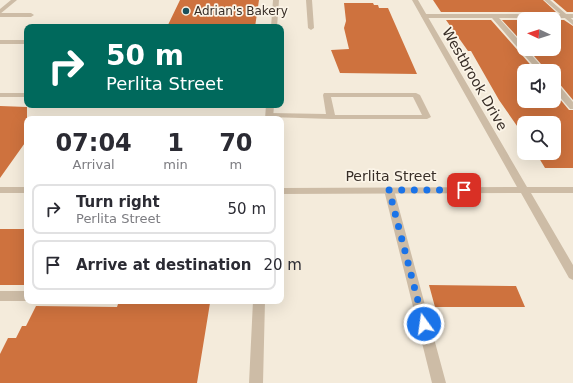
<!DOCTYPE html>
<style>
body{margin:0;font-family:"DejaVu Sans",sans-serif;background:#f7f7f7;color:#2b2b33;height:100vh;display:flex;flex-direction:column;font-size:15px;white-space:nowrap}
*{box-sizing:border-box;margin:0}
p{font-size:13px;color:#7c7c81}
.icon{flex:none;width:22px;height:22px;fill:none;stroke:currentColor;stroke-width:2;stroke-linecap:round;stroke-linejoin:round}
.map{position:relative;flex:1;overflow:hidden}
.side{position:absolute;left:24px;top:116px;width:260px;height:188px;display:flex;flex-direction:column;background:#fff;border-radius:8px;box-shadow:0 4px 16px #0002}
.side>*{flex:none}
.guide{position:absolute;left:24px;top:24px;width:260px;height:84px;border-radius:8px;box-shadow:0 4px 16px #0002;background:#00695c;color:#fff;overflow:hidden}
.needle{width:26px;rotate:274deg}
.tools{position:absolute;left:517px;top:12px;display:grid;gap:8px}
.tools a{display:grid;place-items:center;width:44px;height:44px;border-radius:8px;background:#fff;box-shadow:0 4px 16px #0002;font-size:20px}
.pin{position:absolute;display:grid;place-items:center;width:34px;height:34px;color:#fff;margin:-17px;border-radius:8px;box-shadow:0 2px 6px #0006}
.me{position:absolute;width:44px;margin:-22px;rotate:346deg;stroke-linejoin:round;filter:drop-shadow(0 0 3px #0008)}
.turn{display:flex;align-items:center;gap:14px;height:84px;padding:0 16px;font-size:18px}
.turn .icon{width:52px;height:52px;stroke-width:2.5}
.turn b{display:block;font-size:28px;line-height:34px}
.eta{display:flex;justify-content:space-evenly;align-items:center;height:68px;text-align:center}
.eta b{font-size:24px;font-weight:800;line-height:28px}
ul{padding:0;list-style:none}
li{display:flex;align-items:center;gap:12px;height:50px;margin:0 8px 6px;padding:0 8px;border:2px solid #e1e1e2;border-radius:8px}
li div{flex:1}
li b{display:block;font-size:15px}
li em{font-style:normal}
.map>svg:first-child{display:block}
</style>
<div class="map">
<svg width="573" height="383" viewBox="0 0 573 383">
<rect width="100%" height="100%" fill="#f4ebdb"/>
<path fill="#ce723e" d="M 180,0 L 259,0 L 255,27 L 167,27 Z
M 433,0 L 543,0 L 556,12 L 441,12 Z
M 553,0 L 573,0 L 573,12 L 567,12 Z
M 344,3 L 373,3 L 374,5 L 378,5 L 379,8 L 388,8 L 417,74 L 340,73 L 331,50 L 349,49 L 344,28 L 346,21 Z
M 446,20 L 491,20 L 536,71 L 524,71 L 524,101 L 554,101 L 554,92 L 569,110 L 573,110 L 573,168 L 545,168 L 536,153 L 554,153 L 554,123 L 524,123 L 524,136 L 499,100 L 471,51 L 468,51 Z
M 502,20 L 524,20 L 524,44 Z
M 554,20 L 564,20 L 573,26 L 573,100 L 558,82 L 554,82 L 554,71 L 547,71 L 528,49 L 554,49 Z
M 0,106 L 27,107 L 27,140 L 0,178 Z
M 0,229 L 27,229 L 27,285 L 0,285 Z
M 429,285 L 516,286 L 525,307 L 435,307 Z
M 180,303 L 210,303 L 197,383 L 0,383 L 0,354 L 8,338 L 16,338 L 22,326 L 26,326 L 36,306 L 117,307 L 118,304 Z"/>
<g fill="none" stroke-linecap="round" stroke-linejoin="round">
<path fill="#cdbca6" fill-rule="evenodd" d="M 306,0 L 312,0 L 314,28 L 311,30 L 308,28 Z
M 0,13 L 31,13 L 34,15 L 31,17 L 0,17 Z
M 573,14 L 573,18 L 499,18 L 524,46 L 524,49 L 526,49 L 546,71 L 538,71 L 492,18 L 424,18 L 421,16 L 424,14 Z
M 0,40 L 27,40 L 27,44 L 0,44 Z
M 554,83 L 557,83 L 573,102 L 573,109 L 570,109 L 554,90 Z
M 0,93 L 27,93 L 27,97 L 0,97 Z
M 324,93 L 416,93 L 420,95 L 431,117 L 427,119 L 331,119 L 270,117 L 266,115 L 270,113 L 326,114 L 323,95 ZM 331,97 L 413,97 L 422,115 L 335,115 Z
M 389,187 L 394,190 L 446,383 L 432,383 L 384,190 Z
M 0,291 L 27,291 L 27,301 L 0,301 Z"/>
<path fill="#cdbca6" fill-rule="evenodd" d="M 273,0 L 279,0 L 277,27 L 271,27 Z
M 412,0 L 418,0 L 527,187 L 573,187 L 573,193 L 531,193 L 573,265 L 573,280 L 569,278 L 521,193 L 281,194 L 281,188 L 517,187 Z
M 544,0 L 550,0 L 573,20 L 573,25 Z
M 266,105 L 274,105 L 273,119 L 265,119 Z
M 0,187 L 27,187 L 27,193 L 0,193 Z
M 253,301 L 265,301 L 263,383 L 249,383 Z"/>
<path fill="#cdbca6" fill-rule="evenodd" d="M 11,0 L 17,0 L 0,14 L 0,9 Z"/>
</g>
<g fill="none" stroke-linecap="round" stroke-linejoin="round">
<path stroke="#1a73e8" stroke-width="7" stroke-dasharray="0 12.6" d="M 424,324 L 389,190 L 464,190"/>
</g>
<circle fill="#1a505c" stroke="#fbf4e7" stroke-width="1.5" cx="186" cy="11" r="4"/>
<g text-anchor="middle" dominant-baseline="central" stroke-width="3.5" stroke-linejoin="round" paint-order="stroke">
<g font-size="12" fill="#382e27" stroke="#fbf4e7" text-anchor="start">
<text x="194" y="11">Adrian's Bakery</text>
</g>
<g font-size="14" fill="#382e27" stroke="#fbf4e7">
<text transform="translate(475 79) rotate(60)">Westbrook Drive</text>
<text x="391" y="176">Perlita Street</text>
</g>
</g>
</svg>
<div class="tools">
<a><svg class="needle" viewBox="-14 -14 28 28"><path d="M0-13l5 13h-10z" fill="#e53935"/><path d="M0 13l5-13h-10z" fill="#7c7c81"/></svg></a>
<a><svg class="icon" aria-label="sound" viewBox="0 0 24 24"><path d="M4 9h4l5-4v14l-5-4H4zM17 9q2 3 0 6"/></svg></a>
<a><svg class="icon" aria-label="search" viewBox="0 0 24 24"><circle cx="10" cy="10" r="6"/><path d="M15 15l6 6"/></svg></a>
</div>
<div class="pin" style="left:464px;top:190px;background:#d93025"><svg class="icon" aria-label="arrive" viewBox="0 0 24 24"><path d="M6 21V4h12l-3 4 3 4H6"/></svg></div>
<svg class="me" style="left:424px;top:324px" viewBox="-20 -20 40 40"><circle r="17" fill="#1a73e8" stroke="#fff" stroke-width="3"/><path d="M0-11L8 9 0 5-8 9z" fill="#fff"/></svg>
<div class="guide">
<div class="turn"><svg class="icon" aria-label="right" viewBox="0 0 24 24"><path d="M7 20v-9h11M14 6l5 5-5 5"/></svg><div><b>50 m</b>Perlita Street</div></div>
</div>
<section class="side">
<div class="eta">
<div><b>07:04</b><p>Arrival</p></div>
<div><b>1</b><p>min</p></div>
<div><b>70</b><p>m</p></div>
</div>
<ul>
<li><svg class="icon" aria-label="right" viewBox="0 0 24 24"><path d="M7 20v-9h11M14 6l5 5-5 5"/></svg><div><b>Turn right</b><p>Perlita Street</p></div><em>50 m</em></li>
<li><svg class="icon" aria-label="arrive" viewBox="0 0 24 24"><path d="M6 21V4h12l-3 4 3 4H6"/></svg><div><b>Arrive at destination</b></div><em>20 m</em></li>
</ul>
</section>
</div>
